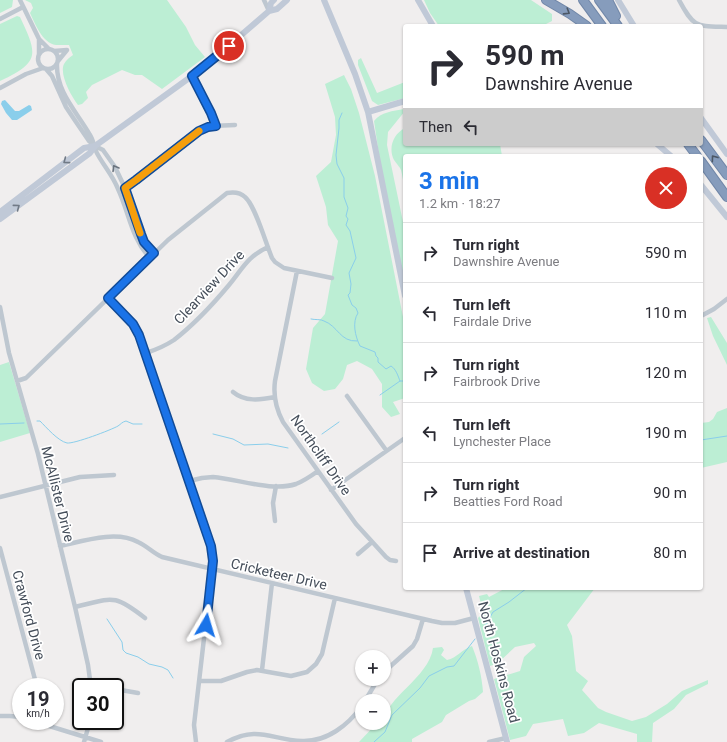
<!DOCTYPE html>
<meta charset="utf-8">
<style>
body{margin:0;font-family:Roboto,sans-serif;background:#f2f2f3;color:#2b2b33;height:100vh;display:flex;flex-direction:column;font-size:15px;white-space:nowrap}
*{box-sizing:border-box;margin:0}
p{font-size:13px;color:#7c7c81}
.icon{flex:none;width:22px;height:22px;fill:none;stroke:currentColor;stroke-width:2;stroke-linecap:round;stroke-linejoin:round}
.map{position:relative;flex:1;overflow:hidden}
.drawer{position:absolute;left:403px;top:154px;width:300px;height:436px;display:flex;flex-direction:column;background:#fff;border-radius:4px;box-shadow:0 1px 3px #0004}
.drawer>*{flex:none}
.top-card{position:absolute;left:403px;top:24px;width:300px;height:122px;border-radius:4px;box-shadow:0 1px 3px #0004;background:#fff;color:#2b2b33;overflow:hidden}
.tools{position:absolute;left:355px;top:650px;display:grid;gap:8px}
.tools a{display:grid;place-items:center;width:36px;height:36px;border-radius:50%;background:#fff;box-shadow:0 1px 3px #0004;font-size:20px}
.speed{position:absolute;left:12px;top:678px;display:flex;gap:8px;font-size:20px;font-weight:700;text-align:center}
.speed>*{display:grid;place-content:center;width:52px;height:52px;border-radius:50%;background:#fff;box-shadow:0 1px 3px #0004;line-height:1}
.speed small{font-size:10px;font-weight:400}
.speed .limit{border:2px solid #111;border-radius:6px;background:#fff;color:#111}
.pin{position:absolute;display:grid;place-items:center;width:34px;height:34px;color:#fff;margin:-17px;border:2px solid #fff;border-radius:50%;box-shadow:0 1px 4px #0007}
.me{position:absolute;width:44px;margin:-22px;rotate:7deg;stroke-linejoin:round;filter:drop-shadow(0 0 3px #0008)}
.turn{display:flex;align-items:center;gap:14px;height:84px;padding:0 16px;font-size:18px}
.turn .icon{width:52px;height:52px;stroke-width:2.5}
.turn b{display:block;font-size:28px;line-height:34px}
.then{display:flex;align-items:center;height:38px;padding:0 16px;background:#0003;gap:8px;font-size:15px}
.round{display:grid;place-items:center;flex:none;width:42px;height:42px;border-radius:21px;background:#f2f2f3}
.headline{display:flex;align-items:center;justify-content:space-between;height:68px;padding:0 16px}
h1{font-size:24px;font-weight:700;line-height:30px;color:#1a73e8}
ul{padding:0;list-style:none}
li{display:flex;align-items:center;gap:12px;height:60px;padding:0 16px;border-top:1px solid #e1e1e2}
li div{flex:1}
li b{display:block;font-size:15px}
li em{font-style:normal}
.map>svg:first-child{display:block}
</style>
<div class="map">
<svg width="727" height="742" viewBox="0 0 727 742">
<rect width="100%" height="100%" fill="#f0eeee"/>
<path fill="#bceed4" d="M 0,0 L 13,0 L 12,7 L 0,13 Z
M 25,0 L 167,0 L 186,27 L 195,45 L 205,57 L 162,89 L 142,75 L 135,75 L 122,70 L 92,85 L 86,92 L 88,98 L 82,104 L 78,105 C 71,96 59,74 64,64 C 66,60 70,57 73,55 L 69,45 C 64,45 60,45 56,45 C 42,43 35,23 30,13 L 33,8 L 31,3 Z
M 424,0 L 531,0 L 552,14 L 552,21 L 542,26 L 439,26 L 430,13 Z
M 17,16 L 20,17 C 38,55 40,62 0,81 L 0,24 Z
M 361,58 L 377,93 L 405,82 L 405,98 L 378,105 L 372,101 L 358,65 L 358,60 Z
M 344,75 L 351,89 L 359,113 L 375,176 L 405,327 L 405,398 L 393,402 L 400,414 L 391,417 L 382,407 L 382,384 L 372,369 L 357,361 L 347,365 L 343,379 L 335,389 L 324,391 L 312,383 L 306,369 L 313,328 L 325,314 L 338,241 L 328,225 L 326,207 L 316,176 L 331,162 L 336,135 L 335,117 L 325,84 Z
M 404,109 L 405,111 L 388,132 L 387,145 L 403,222 L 405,227 L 405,285 L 381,168 L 374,121 C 381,112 393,111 404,109 Z
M 405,128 L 405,144 L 500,144 L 502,156 L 405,156 L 405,180 L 403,180 C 402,176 402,171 400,168 C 398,165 396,163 394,160 C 388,148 393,134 405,128 Z
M 711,317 L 727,343 L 727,365 L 713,336 L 707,318 Z
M 9,362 L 30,433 L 0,442 L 0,365 Z
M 727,408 L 727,462 L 701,468 L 701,423 L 709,422 L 713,419 L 717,412 Z
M 506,588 L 595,588 L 567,625 L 572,636 L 576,671 L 588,681 L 582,690 L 598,708 L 606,712 L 632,721 L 646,717 L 667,704 L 682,691 L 708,680 L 708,684 L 686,695 L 674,709 L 653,723 L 652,742 L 637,742 L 637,734 L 599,723 L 584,733 L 568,736 L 563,719 L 533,724 L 526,736 L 510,740 L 494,679 L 520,671 L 524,657 L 536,646 L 534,643 L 515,647 L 498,663 L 490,666 L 478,618 L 483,612 L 479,596 L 487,594 L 489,597 Z
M 472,646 C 478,660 482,677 483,692 L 475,699 L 469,701 L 446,715 L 442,722 L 412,739 L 412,742 L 359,742 L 377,723 L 384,723 C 384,698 429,678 433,648 L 442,647 L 444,650 L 441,655 L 447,660 C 457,658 462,649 472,646 Z"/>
<path fill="#8aceeb" d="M 5,100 L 15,111 L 19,111 L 29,105 L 31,106 L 32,110 L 17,120 L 12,120 L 6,113 L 1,104 L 2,101 Z"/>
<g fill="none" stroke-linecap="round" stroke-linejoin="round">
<path stroke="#8aceeb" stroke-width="1" d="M 342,113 L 339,120 L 339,128 L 336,155 L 337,164 L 344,178 L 344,197 L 348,208 L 346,216 L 348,219 L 346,225 L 350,231 L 356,258 L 349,273 L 351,284 L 350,293 L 348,295 L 352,305 L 356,308 L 358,313 C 352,322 355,336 360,346 L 375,352 L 376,356 L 378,358 L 378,362 C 381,364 383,367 386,369 L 391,366 C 396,369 398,376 400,381
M 311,319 C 315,320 321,319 324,321 C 338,326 340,342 357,341
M 380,395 L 400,381 L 405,381
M 37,421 L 40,421 C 46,427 58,441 67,443 C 74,444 111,430 118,426 C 121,424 122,422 126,421 L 133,424 L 142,424
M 0,424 L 24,423
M 213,434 L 233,439 L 244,445 L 268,444 L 288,448
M 322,434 L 339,422
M 701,440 L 727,436
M 107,619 L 122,642 L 123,650 L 126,653 L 138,657 L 149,664 L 162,667 L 168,670 L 173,678
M 484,628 L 493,612 L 509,602 L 527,588
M 374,742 L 385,732 L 392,715 L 420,688 L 429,676 L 447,667 L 454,666 L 475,639"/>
<g stroke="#7187a8" stroke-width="10">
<path id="highway" d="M 546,0 L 570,14 L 587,26
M 583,0 L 602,26
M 599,0 L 618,26
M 608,0 L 616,16
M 701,140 L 727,175
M 688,144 L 697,156
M 701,161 L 727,197"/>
</g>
<path stroke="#bec7d0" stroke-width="4.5" d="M 20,0 L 39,39 L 49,49
M 264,0 L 269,11
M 679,0 C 694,28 696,26 727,27
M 0,19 L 23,7
M 39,39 L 39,55
M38 59a10 10 0 1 1 20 0a10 10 0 1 1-20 0Z
M 54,51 L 67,50 L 58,61
M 57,64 C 56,92 77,112 90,135 C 94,141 94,149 98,155 C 104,166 113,176 118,189 C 129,212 131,238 150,258
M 46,69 L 52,76 L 66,107 L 74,119 L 89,141 L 95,146 L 103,150 L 115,167 L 125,188 L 141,234 L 144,241 L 154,253
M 191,76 L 211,113 L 215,126
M 0,88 L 26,74 L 43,68
M 125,188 L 137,180 L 199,131 L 211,126 L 235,125
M 297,271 L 275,381 C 273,396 276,409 283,422 L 356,524 L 386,557 L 390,560 L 396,561
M 108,299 L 133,324 L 141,339 L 212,554 L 212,569 L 194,725 L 196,742
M 0,307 L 9,353 L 38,454 L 75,607 L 88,665 L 91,687
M 701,316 L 714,309 L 727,299
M 146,353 C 155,350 165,346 174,340 C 192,326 214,303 229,285 C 243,268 247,257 268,247
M 17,381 L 26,378 L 168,240 L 227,193 C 233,192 240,192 245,197 C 255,205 266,244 272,258 L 275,262 L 284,268 L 332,278
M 233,392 C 245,402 260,400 275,397
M 347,396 L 386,450
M 189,481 L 202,478 L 213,477 C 238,479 272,492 296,484 C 304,481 311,476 318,471
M 331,490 L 405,438
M 0,497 L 80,477 L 114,475
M 275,521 L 273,503 L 276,486
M 60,546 C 83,541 116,530 138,542 C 147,546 153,553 162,557 L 432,621 L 442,623 L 455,623 L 474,618
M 0,548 L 37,687
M 358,554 L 372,542
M 75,607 C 113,598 113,593 145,618
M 262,670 L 272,583
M 384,672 L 413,646 L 417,639 L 423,619
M 199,681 L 221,681 L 247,672 L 257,670 L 291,676 L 307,672 L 316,664 L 322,654 L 335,598
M 115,689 L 138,693
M 365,701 L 378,679
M 0,716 L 10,716 L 21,717
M 33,721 L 101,742
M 84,742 L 90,721
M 227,742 C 258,725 272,740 302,741 C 327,742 348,725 362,706
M 489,742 L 506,738"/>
<path stroke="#c0c9d7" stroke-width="6" d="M 324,0 L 355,74 L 368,112 L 405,296
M 418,0 L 433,26
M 618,0 L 634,26
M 269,11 L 277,9 L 287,0
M 368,112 L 405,101
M 701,118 L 727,154
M 657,144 L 671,156
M 701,185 L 727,217
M 0,212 L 84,148 L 95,146
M 0,219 L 90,153 L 95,146 L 203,68 L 269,11 L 271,3 L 274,0
M 466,588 L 507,742"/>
<use href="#highway" stroke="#869cbc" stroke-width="8"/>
</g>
<defs><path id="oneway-chevron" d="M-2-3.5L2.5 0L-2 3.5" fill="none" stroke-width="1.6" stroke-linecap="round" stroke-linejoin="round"/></defs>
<g stroke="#4c5765">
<use href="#oneway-chevron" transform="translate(567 12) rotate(32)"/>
<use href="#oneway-chevron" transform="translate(714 158) rotate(-126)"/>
</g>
<g stroke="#717a86">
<use href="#oneway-chevron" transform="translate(66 161) rotate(143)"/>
<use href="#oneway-chevron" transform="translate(17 207) rotate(-37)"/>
</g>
<use stroke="#6a737e" href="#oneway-chevron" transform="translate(115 168) rotate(-121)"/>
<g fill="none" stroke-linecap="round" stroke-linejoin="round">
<g stroke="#114b97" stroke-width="10">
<path id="route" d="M 206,625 L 213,561 L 211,546 L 139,335 L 133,324 L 108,298 L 154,253 L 144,242 L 141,234 L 125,188 L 136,180 L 199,131 L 208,127 L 216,126 L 211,113 L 192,76 L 229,46"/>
</g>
<use href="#route" stroke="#1a73e8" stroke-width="7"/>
<path stroke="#f59e0b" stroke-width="7" d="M 140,233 L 125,188 L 136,180 L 199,131"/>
</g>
<g text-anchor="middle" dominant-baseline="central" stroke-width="3.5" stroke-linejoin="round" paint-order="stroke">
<g font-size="14" fill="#464f5b" stroke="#fff">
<text transform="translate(209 287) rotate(-47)">Clearview Drive</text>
<text transform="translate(321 455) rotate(55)">Northcliff Drive</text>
<text transform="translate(58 494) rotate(76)">McAllister Drive</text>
<text transform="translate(279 574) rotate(13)">Cricketeer Drive</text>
<text transform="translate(29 615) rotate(75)">Crawford Drive</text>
<text transform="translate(499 662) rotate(75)">North Hoskins Road</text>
</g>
</g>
</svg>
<div class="tools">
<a>+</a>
<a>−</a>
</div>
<div class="speed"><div>19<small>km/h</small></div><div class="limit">30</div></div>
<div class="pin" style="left:229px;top:46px;background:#d93025"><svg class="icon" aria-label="arrive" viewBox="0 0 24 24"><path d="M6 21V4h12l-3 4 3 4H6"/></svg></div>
<svg class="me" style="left:206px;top:625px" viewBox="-20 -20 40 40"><path d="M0-17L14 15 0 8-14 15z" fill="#1a73e8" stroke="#fff" stroke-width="4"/></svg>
<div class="top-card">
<div class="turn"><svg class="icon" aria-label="right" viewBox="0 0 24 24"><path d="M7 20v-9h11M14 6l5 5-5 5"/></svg><div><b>590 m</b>Dawnshire Avenue</div></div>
<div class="then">Then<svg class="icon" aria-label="left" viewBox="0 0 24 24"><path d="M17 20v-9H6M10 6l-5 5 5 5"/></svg></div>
</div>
<section class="drawer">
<div class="headline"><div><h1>3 min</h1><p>1.2 km · 18:27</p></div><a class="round" style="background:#d93025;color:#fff"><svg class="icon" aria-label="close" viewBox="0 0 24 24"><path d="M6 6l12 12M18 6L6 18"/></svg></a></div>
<ul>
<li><svg class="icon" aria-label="right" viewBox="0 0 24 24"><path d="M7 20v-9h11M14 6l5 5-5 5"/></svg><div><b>Turn right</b><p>Dawnshire Avenue</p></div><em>590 m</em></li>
<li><svg class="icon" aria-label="left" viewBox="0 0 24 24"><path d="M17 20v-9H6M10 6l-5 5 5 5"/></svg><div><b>Turn left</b><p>Fairdale Drive</p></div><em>110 m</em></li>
<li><svg class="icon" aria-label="right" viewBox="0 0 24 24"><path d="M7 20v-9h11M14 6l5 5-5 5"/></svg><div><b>Turn right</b><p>Fairbrook Drive</p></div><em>120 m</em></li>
<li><svg class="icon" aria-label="left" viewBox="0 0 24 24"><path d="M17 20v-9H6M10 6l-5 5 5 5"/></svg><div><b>Turn left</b><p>Lynchester Place</p></div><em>190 m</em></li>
<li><svg class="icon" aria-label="right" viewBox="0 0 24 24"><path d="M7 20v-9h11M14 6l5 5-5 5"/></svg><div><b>Turn right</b><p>Beatties Ford Road</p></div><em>90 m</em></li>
<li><svg class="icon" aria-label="arrive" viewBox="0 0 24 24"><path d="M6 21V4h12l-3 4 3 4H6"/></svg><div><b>Arrive at destination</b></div><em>80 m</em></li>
</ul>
</section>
</div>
